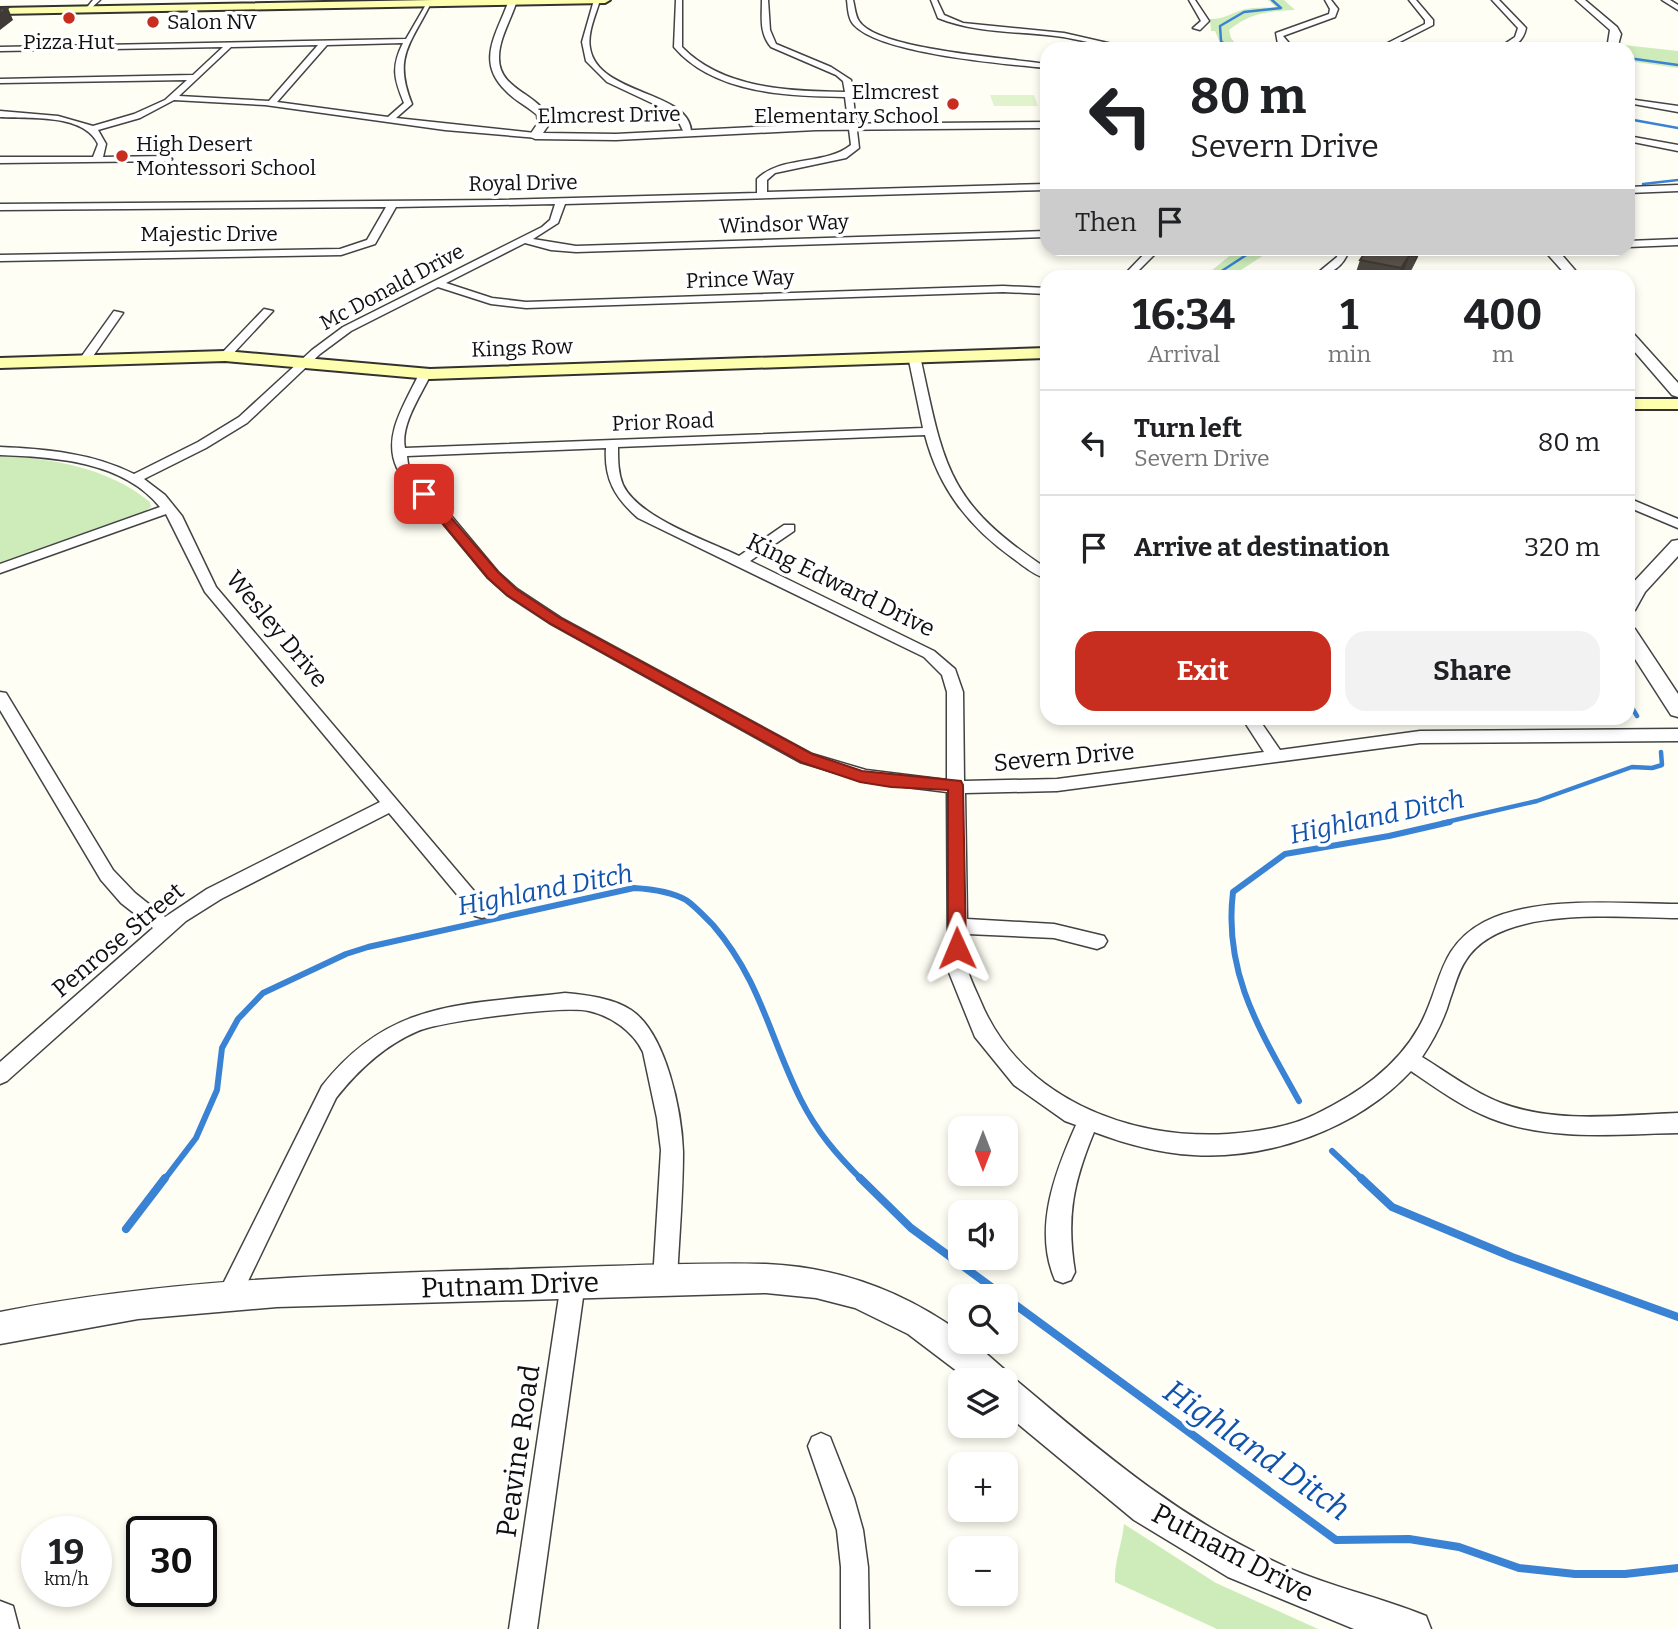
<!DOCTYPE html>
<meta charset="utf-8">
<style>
body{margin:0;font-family:Bitter,serif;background:#f2f2f2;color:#202124;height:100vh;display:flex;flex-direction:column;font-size:26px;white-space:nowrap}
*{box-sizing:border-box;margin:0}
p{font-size:23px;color:#757577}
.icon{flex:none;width:38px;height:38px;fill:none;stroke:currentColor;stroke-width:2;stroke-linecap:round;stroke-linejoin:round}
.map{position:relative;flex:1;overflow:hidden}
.sheet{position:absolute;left:1040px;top:270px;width:595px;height:455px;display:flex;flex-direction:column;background:#fff;border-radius:21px;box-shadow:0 4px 10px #0003}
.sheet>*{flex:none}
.banner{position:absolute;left:1040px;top:42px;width:595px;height:214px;border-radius:21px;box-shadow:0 4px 10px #0003;background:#fff;color:#202124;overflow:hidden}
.needle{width:46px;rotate:180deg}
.controls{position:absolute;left:948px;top:1116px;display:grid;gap:14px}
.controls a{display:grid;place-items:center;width:70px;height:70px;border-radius:14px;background:#fff;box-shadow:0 4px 10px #0003;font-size:35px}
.speed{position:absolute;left:21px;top:1516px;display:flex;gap:14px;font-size:35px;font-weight:700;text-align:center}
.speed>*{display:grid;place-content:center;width:91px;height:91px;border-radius:50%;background:#fff;box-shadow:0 4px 10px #0003;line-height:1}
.speed small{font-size:18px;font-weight:400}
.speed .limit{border:4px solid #111;border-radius:10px;background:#fff;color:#111}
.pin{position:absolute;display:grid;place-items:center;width:60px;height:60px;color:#fff;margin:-30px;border-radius:14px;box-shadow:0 4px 10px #0006}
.me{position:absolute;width:77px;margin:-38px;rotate:359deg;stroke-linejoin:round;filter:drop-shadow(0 0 5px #0008)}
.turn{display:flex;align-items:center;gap:24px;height:147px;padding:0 35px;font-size:32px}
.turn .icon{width:91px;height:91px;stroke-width:2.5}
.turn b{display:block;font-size:49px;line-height:60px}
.then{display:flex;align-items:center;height:66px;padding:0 35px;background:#0003;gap:14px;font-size:26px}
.eta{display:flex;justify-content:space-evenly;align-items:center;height:119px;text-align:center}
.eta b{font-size:42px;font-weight:700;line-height:49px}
.cta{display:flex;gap:14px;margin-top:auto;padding:14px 35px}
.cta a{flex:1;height:80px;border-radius:21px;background:#c82e20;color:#fff;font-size:28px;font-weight:700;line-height:80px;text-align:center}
.cta a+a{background:#f2f2f2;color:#202124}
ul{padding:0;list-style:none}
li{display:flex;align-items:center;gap:21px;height:105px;padding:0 35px;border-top:2px solid #e0e0e0}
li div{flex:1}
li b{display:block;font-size:26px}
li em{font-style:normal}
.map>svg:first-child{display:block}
</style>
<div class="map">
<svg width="1678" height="1629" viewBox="0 0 1678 1629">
<rect width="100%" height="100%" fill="#fffef4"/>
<path fill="#ceecba" d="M 1268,0 L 1284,0 L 1295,10 C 1268,11 1250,13 1229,30 L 1231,38 L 1240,49 L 1218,49 L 1214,46 L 1221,45 L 1215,31 L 1211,31 L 1210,19 C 1224,19 1230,14 1242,10 C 1253,7 1265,8 1276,7 Z
M 1624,45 L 1678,51 L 1678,68 L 1628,61 L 1628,49 L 1623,49 Z
M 1239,248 L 1273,249 L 1232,276 L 1205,276 Z
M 0,456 C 52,458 109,468 150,502 L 151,507 L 141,514 L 0,564 Z
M 1124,1524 L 1216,1583 L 1318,1629 L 1217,1629 L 1115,1582 C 1114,1562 1122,1545 1124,1524 Z"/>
<path fill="#e1f3cd" d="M 990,95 L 1034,95 L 1038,106 L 994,106 Z"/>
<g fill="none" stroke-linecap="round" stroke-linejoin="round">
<path stroke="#3982d4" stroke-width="2.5" d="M 1229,49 L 1221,41 L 1220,26 L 1244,12 L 1281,8 L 1272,0
M 1628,58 L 1678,65
M 1628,119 L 1678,128
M 1643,184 L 1678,180
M 1214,276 L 1257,248"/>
<path stroke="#3982d4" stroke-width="4.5" d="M 1628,701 L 1637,716
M 1442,823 L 1537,801 L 1632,767 L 1652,768 L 1662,765 L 1661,752"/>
<path stroke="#3982d4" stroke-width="6" d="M 1299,1101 C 1261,1032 1223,974 1233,892 L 1285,854 L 1389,836 L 1450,822
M 1332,1151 L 1363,1180
M 164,1180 L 196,1138 L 217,1090 L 222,1048 L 238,1019 L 263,993 L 346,954 L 368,947 L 634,888 C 651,889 670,891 686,900 C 695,906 705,917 713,925 C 761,981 769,1036 801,1100 C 817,1132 837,1155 862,1180"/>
<path stroke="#3982d4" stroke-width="8" d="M 860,1178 L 911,1228 L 1005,1297
M 1361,1178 L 1392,1207 L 1512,1257 L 1678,1317
M 126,1229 L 165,1178
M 1006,1298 L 1336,1540 L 1409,1539 L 1459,1547 L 1519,1568 L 1575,1574 L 1625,1574 L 1678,1568"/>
<g stroke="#434343" stroke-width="3">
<path id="minor" d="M 93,0 L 100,0 L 88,11 L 84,11 Z
M 594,0 L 600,0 C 596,14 587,33 590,48 C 598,97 695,90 691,135 L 685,135 L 675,114 L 607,82 L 586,61 L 582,42 Z
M 676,0 L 682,0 L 682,47 C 723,89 789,91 845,92 L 843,81 L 836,75 L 771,47 C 759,33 762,17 762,0 L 768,0 L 770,30 L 776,44 L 831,67 L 851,80 L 859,148 L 846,158 L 775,173 L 767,180 L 767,192 L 1046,184 L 1046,190 L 565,204 L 558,223 L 533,239 L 576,246 L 1046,231 L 1046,237 L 576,252 L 551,250 L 525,243 L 446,283 L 492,298 L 526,302 L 1003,286 L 1046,288 L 1046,294 L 1003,292 L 526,308 L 491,304 L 438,287 L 351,331 L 320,354 L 247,423 L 206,448 L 144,479 L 165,495 L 182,516 L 216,587 L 491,911 L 489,916 L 482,918 L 475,916 L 389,813 L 221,899 L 186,921 L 7,1081 L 0,1084 L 0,1062 L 153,928 L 121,903 L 101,880 L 0,710 L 0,692 L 6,693 L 113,870 L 135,893 L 165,917 L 207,889 L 380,802 L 205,592 L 166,514 L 0,573 L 0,564 L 160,507 C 123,461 54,457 0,455 L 0,447 C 45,449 93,453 134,474 L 198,442 L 239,417 L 312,350 L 343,327 L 542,227 L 550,220 L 555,204 L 396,207 L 375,244 L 341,255 L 0,261 L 0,255 L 340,249 L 367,240 L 386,207 L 0,210 L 0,204 L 500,200 L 757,193 L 757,179 C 781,155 825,166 851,145 L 845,97 C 788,96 714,94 674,47 Z
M 847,0 L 853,0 C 855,7 855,15 859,21 C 877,50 1010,58 1046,64 L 1046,68 C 1005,64 881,54 854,25 C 848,19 848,8 847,0 Z
M 931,0 L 937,0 L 944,15 L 963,23 L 1064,33 L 1134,49 C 1110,49 1087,41 1063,37 C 1021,31 978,34 938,18 Z
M 1189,0 L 1195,0 L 1209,21 L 1200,30 L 1193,28 L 1201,21 Z
M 1325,0 L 1331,0 L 1338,9 L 1335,17 L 1283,36 L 1294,49 L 1285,49 L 1278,44 L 1276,33 L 1329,14 L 1330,9 Z
M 1409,0 L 1416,0 L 1433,20 L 1433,25 L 1386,49 L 1376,49 L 1425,24 L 1425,20 Z
M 1492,0 L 1499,0 L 1526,28 C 1523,43 1512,49 1497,49 L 1515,37 L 1518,28 Z
M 1662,0 L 1670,0 L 1678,5 L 1678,10 Z
M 428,1 L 431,3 C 410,45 393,57 412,104 L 396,118 L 535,133 L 538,138 L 445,130 L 265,105 L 174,100 L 140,118 L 98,130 L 106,144 L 103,157 L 168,156 L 172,159 L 171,161 L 0,163 L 0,157 L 93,157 L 98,144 C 84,113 28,119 0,117 L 0,111 L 58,116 L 93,126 L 134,114 L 165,100 L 187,80 L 0,83 L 0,79 L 193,75 L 223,47 L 0,51 L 0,47 L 406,39 ZM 403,43 C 391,67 394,79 404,103 L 388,117 L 277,102 L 327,45 ZM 318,45 L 269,101 L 179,96 L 231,47 Z
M 1628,99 L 1678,106 L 1678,112 L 1628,103 Z
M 1628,136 L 1678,145 L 1678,151 L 1628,141 Z
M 1678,185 L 1678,191 L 1628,193 L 1628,187 Z
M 1678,239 L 1678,245 L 1628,247 L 1628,241 Z
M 1150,248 L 1161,248 L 1133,276 L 1123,276 Z
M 1339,248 L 1349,248 C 1346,265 1330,276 1314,276 L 1337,257 Z
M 264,309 L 273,311 L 229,358 L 221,358 L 221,354 Z
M 114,311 L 123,313 L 89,362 L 81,362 L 79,360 Z
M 914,353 L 920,356 C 944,466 946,502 1046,568 L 1046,578 C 1035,576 1024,566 1014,559 C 969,527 939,489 925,435 L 618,447 C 618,460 618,473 623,485 C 639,518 706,540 739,556 L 784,525 L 794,525 L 794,531 L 750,561 L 934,651 L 955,669 L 963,692 L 964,781 L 1057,779 L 1264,752 L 1242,718 L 1258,718 L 1280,750 L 1420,731 L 1678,729 L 1678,741 L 1420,743 L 1057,791 L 965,793 L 967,919 L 1054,924 L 1104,936 L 1107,941 L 1104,946 L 1097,949 L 1054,938 L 967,934 C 967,946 965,960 968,971 C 971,981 976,991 980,1000 C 1020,1098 1128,1140 1228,1134 C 1257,1132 1290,1127 1316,1114 C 1357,1094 1396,1068 1419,1027 C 1442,986 1437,947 1484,922 C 1537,895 1620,904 1678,904 L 1678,918 C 1620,918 1501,904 1466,960 C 1458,971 1455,986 1450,999 C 1444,1020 1434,1039 1422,1057 C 1448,1073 1473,1092 1501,1103 C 1557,1124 1620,1115 1678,1113 L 1678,1133 C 1615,1134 1550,1142 1490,1118 C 1462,1107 1436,1088 1411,1071 C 1358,1128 1270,1160 1193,1155 C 1158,1153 1126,1144 1094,1132 C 1073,1183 1066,1217 1075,1272 L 1071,1280 L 1063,1283 L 1055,1280 C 1033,1229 1055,1172 1076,1125 L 1065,1121 L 1014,1085 L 975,1037 L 948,970 L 947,792 L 866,782 L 800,762 L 551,624 L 507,595 L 488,578 L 397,468 C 382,436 405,404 419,374 L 425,370 L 431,374 C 421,395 400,425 405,448 L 923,428 L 908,356 ZM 606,448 C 604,479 615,498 638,518 L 924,657 L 942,675 L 947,692 L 947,780 L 866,770 L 812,754 L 561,618 L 517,589 L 498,572 L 408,464 L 407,456 Z
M 1628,498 L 1678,519 L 1678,528 L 1628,507 Z
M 565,993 C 586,995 613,998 631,1010 C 666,1033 682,1112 683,1152 C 683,1194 679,1238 677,1280 L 673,1288 L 665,1291 L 657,1288 L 653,1280 L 661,1150 L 657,1118 L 643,1052 C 633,1031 611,1016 589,1011 C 564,1005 442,1021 418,1031 C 385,1045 358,1070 336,1098 L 237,1304 L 229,1308 L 221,1304 L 217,1296 L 322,1086 C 390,999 465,1005 565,993 Z
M 573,1272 L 581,1275 L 585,1283 L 537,1629 L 509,1629 L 561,1283 L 565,1275 Z
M 821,1433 L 830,1437 L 854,1498 L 863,1530 L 868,1567 L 869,1629 L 841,1629 L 841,1567 L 837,1530 L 808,1446 L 812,1437 Z"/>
</g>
<g stroke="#434343" stroke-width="3">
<path id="tertiary" d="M 509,0 L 517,0 C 512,18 499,38 499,57 C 498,92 543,93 550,123 L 543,133 L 616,134 L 816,124 L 1046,122 L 1046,128 L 816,130 L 616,140 L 535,139 L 529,136 L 538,123 L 537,115 C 527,106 515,101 506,91 C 475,61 497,34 509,0 Z
M 1576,0 L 1585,0 L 1617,27 L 1621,34 L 1617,49 L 1607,49 L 1610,30 Z
M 1542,248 L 1556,248 L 1580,276 L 1567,276 Z
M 1628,332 L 1633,333 L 1678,383 L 1678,397 L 1672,395 L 1628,344 Z
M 1678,540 L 1678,556 L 1645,592 L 1635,610 L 1628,612 L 1628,590 L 1630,586 L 1672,541 Z
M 1628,627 L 1635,629 L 1678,694 L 1678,717 L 1671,715 L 1628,648 Z
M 766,1264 C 838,1267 903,1291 961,1333 L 961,1342 L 973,1342 L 1005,1370 L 1008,1377 L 1017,1381 C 1104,1454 1179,1519 1284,1566 C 1330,1587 1380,1597 1426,1616 L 1431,1629 L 1354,1629 L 1228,1577 L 1134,1520 L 1006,1414 L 1006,1381 L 970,1381 L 908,1334 L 855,1308 L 816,1298 L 766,1293 L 277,1307 L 138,1319 L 0,1344 L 0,1312 C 161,1280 322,1275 485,1270 C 579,1268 673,1262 766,1264 Z
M 0,1601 L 13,1606 L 19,1629 L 0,1629 Z"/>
</g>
<g stroke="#323232" stroke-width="4">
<path id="secondary" d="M 433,0 L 610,0 L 605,3 L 0,14 L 0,8 Z
M 1046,348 L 1046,358 L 430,379 L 225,361 L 0,368 L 0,358 L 225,351 L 430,369 Z
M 1628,399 L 1678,399 L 1678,409 L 1628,409 Z"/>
</g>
<use href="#minor" fill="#fff" fill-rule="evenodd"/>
<use href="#tertiary" fill="#fff" fill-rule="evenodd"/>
<use href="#secondary" fill="#fdffaf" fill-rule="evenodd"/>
</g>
<path fill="#4d4741" d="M 1365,248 L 1420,248 L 1411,271 L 1404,271 L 1401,276 L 1362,276 L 1355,275 L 1360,260 L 1363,255 Z"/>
<path fill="#3f3a35" d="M 8,8 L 13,20 L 0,30 L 0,14 Z
M 1419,248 L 1420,248 L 1418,257 L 1411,271 Z
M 1409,256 L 1404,271 L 1401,276 L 1399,276 L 1401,268 Z"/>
<path fill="#5a534c" stroke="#3f3a35" stroke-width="2" d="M 8,8 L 0,14 L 0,9 Z
M 1368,248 L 1419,248 L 1416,256 L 1409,256 L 1401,268 L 1360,260 Z"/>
<path fill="#c82e20" stroke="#821e15" stroke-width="2" d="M 424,490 L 428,491 L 498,572 L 516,589 L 560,618 L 812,754 L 862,771 L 961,781 L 963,785 L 966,948 L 963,953 L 951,953 L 948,948 L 948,790 L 891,787 L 860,782 L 801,762 L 551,624 L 507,595 L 488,578 L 420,496 L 418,494 Z"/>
<g fill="#c82e20" stroke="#fff" stroke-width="2.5">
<circle cx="69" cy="18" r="7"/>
<circle cx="153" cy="22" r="7"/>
<circle cx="953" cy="104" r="7"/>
<circle cx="122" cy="156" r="7"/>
</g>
<g text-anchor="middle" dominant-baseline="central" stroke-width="7" stroke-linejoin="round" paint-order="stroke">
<g font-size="21" fill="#101010" stroke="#fff" text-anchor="start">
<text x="167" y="22">Salon NV</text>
<text x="69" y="42" text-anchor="middle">Pizza Hut</text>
<text x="939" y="92" text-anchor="end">Elmcrest<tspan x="939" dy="24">Elementary School</tspan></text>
<text x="136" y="144">High Desert<tspan x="136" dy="24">Montessori School</tspan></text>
</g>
<g font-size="21" fill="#101010" stroke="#fff">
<text transform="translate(609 115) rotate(-1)">Elmcrest Drive</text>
<text transform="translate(523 183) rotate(-1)">Royal Drive</text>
<text transform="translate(784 224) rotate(-2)">Windsor Way</text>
<text x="209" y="234">Majestic Drive</text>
<text transform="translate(740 279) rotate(-2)">Prince Way</text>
<text transform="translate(392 287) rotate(-28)">Mc Donald Drive</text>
<text transform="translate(522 348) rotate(-2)">Kings Row</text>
<text transform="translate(663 422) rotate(-2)">Prior Road</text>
</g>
<g font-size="24" fill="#101010" stroke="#fff">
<text transform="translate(841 585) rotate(26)">King Edward Drive</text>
<text transform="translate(277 629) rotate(50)">Wesley Drive</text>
<text transform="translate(1064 757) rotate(-5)">Severn Drive</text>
<text transform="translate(118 940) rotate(-40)">Penrose Street</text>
</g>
<g font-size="26" font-style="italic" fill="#1253aa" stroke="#fff">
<text transform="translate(1377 817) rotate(-12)">Highland Ditch</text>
<text transform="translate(545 890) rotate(-11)">Highland Ditch</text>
</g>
<g font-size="28" fill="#101010" stroke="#fff">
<text transform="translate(510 1285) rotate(-2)">Putnam Drive</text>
<text transform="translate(518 1451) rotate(-82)">Peavine Road</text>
<text transform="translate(1233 1553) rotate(28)">Putnam Drive</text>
</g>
<g font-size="32" font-style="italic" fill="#1253aa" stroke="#fff">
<text transform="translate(1257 1450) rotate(35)">Highland Ditch</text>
</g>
</g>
</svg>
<div class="controls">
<a><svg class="needle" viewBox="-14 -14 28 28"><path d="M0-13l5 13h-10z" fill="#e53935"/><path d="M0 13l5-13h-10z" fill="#757577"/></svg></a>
<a><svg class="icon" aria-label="sound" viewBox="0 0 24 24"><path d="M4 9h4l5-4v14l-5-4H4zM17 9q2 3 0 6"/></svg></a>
<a><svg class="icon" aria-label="search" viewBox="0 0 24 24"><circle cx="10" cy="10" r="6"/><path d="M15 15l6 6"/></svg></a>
<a><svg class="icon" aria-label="layers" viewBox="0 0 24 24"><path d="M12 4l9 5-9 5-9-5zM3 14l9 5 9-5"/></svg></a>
<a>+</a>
<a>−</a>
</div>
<div class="speed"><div>19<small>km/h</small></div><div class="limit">30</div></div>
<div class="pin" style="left:424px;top:494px;background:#d93025"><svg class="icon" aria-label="arrive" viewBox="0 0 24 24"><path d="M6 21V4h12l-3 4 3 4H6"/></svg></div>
<svg class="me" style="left:957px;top:948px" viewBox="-20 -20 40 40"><path d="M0-17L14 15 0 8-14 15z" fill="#c82e20" stroke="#fff" stroke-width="4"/></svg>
<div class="banner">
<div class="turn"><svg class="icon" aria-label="left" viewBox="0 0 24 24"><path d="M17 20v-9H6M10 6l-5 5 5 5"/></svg><div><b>80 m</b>Severn Drive</div></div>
<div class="then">Then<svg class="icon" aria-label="arrive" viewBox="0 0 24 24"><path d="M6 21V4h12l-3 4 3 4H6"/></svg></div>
</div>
<section class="sheet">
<div class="eta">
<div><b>16:34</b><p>Arrival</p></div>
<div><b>1</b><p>min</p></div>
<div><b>400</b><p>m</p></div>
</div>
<ul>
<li><svg class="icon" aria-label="left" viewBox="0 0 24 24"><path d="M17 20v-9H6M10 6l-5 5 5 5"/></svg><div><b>Turn left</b><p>Severn Drive</p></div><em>80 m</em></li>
<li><svg class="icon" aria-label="arrive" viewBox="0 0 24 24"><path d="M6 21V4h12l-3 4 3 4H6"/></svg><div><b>Arrive at destination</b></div><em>320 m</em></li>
</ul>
<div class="cta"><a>Exit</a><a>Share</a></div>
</section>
</div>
